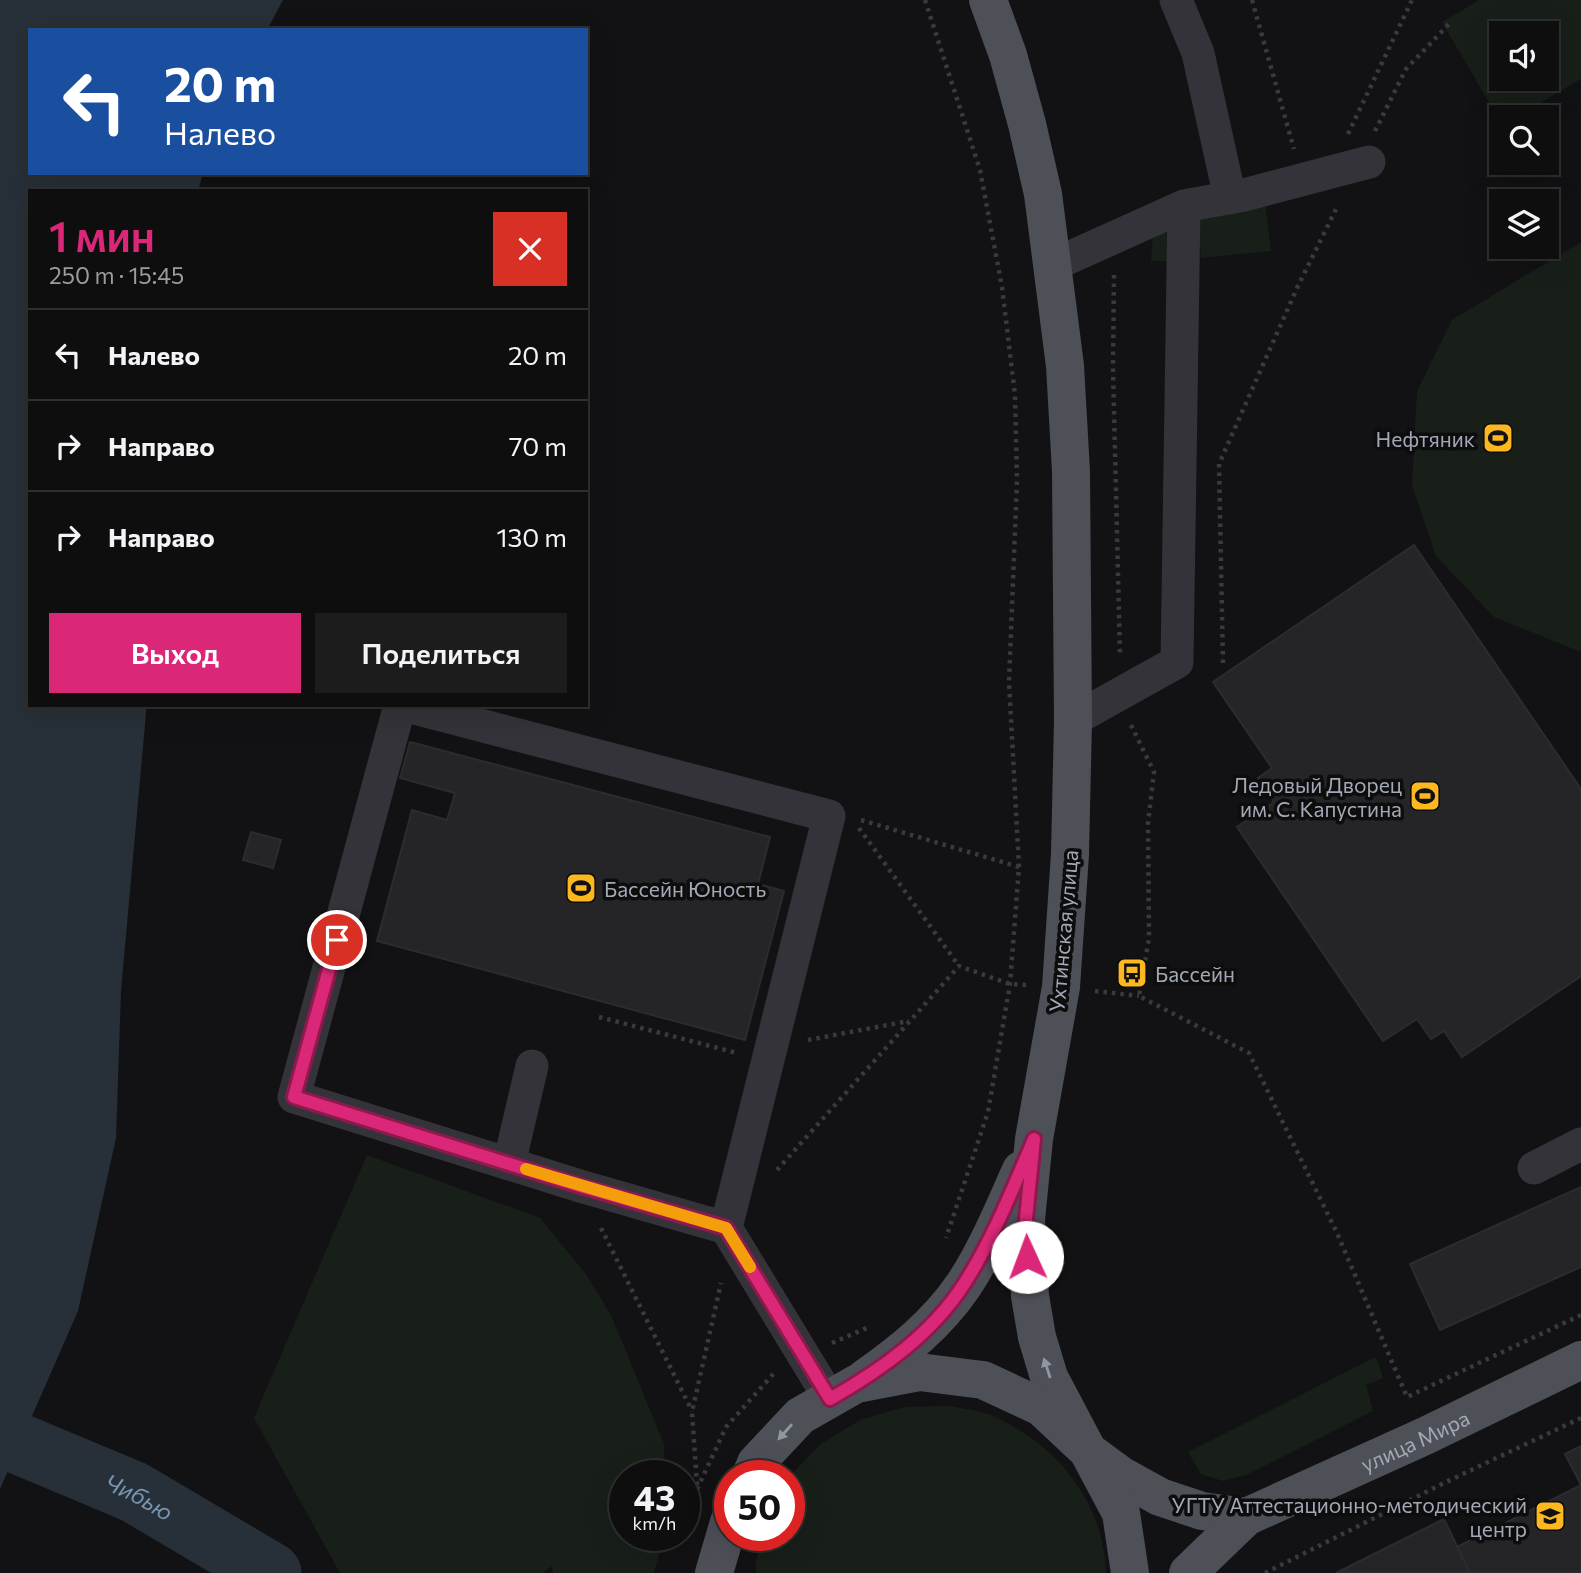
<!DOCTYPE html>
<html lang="ru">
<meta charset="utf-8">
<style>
body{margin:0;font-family:Commissioner,sans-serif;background:#1c1c1d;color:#f1f3f6;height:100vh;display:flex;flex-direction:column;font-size:26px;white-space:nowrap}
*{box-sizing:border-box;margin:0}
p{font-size:23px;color:#9b9c9e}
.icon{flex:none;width:38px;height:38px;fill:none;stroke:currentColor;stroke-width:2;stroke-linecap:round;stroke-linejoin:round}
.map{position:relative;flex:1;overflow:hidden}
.drawer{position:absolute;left:28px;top:189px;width:560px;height:518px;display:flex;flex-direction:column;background:#0e0e0f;border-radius:0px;box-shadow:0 7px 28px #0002,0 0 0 2px #2e2e2f}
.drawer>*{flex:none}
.top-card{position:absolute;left:28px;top:28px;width:560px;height:147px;border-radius:0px;box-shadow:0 7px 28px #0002,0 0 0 2px #2e2e2f;background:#1a4fa0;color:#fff;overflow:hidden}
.fabs{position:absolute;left:1489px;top:21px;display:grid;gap:14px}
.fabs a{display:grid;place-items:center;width:70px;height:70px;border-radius:0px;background:#0e0e0f;box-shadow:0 7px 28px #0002,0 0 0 2px #2e2e2f;font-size:35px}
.speed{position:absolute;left:609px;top:1460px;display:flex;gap:14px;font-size:35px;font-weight:700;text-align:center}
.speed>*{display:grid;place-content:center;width:91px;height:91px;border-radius:50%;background:#0e0e0f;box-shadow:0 7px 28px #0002,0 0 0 2px #2e2e2f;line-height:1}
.speed small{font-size:18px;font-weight:400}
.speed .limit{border:10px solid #d22;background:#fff;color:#111}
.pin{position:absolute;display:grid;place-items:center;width:60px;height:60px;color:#fff;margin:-30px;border:4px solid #fff;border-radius:50%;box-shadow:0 2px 7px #0007}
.me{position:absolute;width:77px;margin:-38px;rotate:358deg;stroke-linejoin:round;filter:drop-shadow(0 0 5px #0008)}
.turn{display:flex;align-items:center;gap:24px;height:147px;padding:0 21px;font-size:32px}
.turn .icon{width:91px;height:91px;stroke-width:2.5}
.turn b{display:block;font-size:49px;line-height:60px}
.round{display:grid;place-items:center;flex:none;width:74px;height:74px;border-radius:0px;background:#1c1c1d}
.summary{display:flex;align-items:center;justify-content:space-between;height:119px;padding:0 21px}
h1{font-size:42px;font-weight:600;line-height:52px;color:#db2777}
.cta{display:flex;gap:14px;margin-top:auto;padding:14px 21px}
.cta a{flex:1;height:80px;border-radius:0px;background:#db2777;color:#fff;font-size:28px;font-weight:600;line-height:80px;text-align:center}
.cta a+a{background:#1c1c1d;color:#f1f3f6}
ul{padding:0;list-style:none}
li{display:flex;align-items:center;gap:21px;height:91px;padding:0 21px;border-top:2px solid #2e2e2f}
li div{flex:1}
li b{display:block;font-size:26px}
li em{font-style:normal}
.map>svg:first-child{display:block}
</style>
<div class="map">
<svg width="1581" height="1573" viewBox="0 0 1581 1573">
<rect width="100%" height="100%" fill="#121214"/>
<path fill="#181f19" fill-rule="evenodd" d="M 1479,0 L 1581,0 L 1581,79 L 1516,117 L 1502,117 L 1501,123 L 1442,22 ZM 1502,33 L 1547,33 L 1547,79 L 1502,79 Z
M 1265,201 L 1271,251 L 1201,258 L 1196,209 Z
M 1175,217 L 1174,261 L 1151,261 L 1153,232 Z
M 1581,242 L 1581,652 L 1494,617 L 1436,556 L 1412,485 L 1417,391 L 1452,320 Z
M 367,1155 L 540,1218 L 585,1273 L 611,1315 L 664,1444 L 665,1475 L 625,1475 L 625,1535 L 664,1535 L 654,1573 L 553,1573 L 552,1566 L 542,1573 L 340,1573 L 254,1418 Z
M 1376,1357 L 1383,1378 L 1366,1385 L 1373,1411 L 1246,1475 L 1223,1481 L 1201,1474 L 1188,1452 Z
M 950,1406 C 965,1409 983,1411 997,1418 C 1058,1446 1104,1503 1106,1573 L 756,1573 L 756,1562 L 763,1535 L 789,1535 L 789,1477 L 821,1444 L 860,1420 L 904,1407 Z"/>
<path fill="#273038" d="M 0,0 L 283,0 L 267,30 L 30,30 L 30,173 L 203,173 L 198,191 L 30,191 L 30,705 L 146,705 L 146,713 L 121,991 L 116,1138 L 78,1311 L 0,1489 Z"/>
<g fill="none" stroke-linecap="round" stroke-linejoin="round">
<path stroke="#273038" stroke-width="61" id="s1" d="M 0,1436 L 134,1492 L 271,1573"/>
</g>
<path fill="#252528" stroke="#2c2c30" stroke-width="2" d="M 1414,545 L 1581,789 L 1581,976 L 1462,1057 L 1444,1031 L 1431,1039 L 1417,1019 L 1383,1041 L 1237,827 L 1274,802 L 1258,778 L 1272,768 L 1213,682 Z
M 410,742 L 770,837 L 758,884 L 784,891 L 745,1040 L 377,941 L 412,810 L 447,820 L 455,793 L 400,778 Z
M 251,832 L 281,840 L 273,868 L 243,860 Z
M 1581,1187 L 1581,1267 L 1440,1330 L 1410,1264 Z
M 1581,1446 L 1581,1485 L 1565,1454 Z
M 1581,1485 L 1581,1573 L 1470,1573 L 1457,1547 Z
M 1444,1519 L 1470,1573 L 1336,1573 Z"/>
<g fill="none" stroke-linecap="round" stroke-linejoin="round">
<path stroke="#393a40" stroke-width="4.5" stroke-dasharray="3.5 5" stroke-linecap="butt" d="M 925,0 L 980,170 L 1002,287 L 1015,395 L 1017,480 L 1009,682 L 1019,867 L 1010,984 L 988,1112 L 946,1238
M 1252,0 L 1294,149
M 1375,131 L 1406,69 L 1449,24
M 1348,134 L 1412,0
M 1114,275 L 1113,369 L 1120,655
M 1223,663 L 1219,464 L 1297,288 L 1338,205
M 1131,725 L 1154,772 L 1148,823 L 1149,938 L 1139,996 L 1249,1053 L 1337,1233 L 1407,1397 L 1581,1315
M 861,820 L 1019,867
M 859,828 L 959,966
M 1095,991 L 1139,996
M 599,1017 L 737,1053
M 808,1040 L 909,1021
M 777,1170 L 959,966 L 1010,984 L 1027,985
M 601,1228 L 692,1411
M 832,1343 L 869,1327
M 697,1485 L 692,1412 L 721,1283
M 695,1506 L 698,1487 L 726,1427 L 775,1372
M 1265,1573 L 1446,1482 L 1581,1418"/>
<path stroke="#333339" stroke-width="33" d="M 1176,0 L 1198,53 L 1230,198
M 1053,265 L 1184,206 L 1244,195 L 1369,162
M 400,705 L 294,1097 L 580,1186 L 726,1228 L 830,1399
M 403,705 L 829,816 L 726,1228
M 1073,720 L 1177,662 L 1184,206
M 509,1164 L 532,1066
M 1534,1168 L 1581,1144"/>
<g stroke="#4e5058" stroke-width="38">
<path d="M 988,0 L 1008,55 L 1027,124 L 1043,194 L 1065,366 L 1071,471 L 1073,720 L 1070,854 L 1061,987 L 1034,1139 L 1026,1219 L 1030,1296 L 1037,1337 L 1049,1377 L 1088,1451 L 1122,1476 L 1160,1497 L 1202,1511 L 1246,1517"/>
<path d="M 865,1378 C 902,1352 937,1324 963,1286 C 986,1252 1004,1208 1021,1170"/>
<path d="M 751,1475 L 756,1463 L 800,1416 L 856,1384 L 919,1372 L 983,1380 L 1041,1407 L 1088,1451 L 1121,1513 L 1130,1573"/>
<path d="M 714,1573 L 729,1522"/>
<path id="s2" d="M 1188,1573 L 1246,1517 L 1425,1436 L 1581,1360"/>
</g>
</g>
<defs><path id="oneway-solid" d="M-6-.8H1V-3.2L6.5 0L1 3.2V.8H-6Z" transform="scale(1.75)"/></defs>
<g fill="#9196a2">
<use href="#oneway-solid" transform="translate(1047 1368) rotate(-108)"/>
<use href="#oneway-solid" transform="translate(785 1432) rotate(132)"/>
</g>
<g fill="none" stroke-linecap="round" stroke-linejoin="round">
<g stroke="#8e194d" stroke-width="18">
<path id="route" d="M 337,940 L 294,1097 L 580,1186 L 726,1228 L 830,1399 C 881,1370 932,1334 964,1284 C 993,1239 1013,1188 1034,1139 L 1026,1219 L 1027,1257"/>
</g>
<use href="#route" stroke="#db2777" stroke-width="12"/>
<path stroke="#f59e0b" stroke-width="12" d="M 526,1169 L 726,1228 L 750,1267"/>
</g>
<defs>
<g id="stadium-square" transform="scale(1.575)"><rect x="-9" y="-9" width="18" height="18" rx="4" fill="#fdb820" stroke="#0d0d0e"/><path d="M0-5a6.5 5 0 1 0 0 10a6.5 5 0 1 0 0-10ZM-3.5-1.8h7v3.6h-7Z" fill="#111"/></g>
<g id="bus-square" transform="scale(1.575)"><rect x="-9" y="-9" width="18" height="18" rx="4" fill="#fdb820" stroke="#0d0d0e"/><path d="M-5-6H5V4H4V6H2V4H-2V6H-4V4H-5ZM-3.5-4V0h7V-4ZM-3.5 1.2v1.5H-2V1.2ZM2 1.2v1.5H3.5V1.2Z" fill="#111"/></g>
<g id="university-square" transform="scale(1.575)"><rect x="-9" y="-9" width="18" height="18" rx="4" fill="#fdb820" stroke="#0d0d0e"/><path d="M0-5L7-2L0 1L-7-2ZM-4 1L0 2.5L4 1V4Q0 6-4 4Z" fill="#111"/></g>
</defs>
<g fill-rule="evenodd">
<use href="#stadium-square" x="1498" y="438"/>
<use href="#stadium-square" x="1425" y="796"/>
<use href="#stadium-square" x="581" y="888"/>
<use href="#bus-square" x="1132" y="973"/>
<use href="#university-square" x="1550" y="1516"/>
</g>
<g text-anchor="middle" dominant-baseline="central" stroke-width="7" stroke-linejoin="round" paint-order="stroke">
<g font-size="21" fill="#a2a8b5" stroke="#0d0d0e" text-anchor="end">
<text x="1475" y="438">Нефтяник</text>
<text x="1402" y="784">Ледовый Дворец<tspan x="1402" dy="24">им. С. Капустина</tspan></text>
<text x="604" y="888" text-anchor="start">Бассейн Юность</text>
<text x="1155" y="973" text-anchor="start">Бассейн</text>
<text x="1527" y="1504">УГТУ Аттестационно-методический<tspan x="1527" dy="24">центр</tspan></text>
</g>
<g font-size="21" fill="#a2a8b5" stroke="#0d0d0e">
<text transform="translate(1063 931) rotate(-85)">Ухтинская улица</text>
<text stroke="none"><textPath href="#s2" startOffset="266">улица Мира</textPath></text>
</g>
<g font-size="23" font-style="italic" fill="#7695b3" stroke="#0d0d0e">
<text stroke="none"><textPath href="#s1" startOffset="152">Чибью</textPath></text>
</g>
</g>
</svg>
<div class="fabs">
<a><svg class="icon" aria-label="sound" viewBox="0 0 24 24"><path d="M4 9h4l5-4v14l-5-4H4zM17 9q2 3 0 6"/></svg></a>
<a><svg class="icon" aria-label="search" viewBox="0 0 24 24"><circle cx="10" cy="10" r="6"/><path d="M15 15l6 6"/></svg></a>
<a><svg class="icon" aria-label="layers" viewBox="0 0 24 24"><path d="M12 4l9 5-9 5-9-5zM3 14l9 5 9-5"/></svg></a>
</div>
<div class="speed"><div>43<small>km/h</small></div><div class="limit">50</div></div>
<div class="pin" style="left:337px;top:940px;background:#d93025"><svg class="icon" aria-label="arrive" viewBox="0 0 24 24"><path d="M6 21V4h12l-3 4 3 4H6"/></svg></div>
<svg class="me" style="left:1027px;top:1257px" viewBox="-20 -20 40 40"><circle r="19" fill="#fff"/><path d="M0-13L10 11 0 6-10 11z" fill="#db2777"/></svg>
<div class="top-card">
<div class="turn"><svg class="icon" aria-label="left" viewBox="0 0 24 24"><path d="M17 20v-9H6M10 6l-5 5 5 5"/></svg><div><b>20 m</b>Налево</div></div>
</div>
<section class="drawer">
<div class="summary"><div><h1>1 мин</h1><p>250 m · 15:45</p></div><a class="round" style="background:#d93025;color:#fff"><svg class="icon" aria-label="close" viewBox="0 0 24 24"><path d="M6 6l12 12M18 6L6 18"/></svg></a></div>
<ul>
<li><svg class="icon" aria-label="left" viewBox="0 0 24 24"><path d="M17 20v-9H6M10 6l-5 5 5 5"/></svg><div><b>Налево</b></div><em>20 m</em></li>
<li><svg class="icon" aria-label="right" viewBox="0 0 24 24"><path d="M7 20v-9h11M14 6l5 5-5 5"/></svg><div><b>Направо</b></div><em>70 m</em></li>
<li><svg class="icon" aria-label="right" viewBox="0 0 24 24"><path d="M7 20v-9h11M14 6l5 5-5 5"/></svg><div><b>Направо</b></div><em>130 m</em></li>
</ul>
<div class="cta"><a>Выход</a><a>Поделиться</a></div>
</section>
</div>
